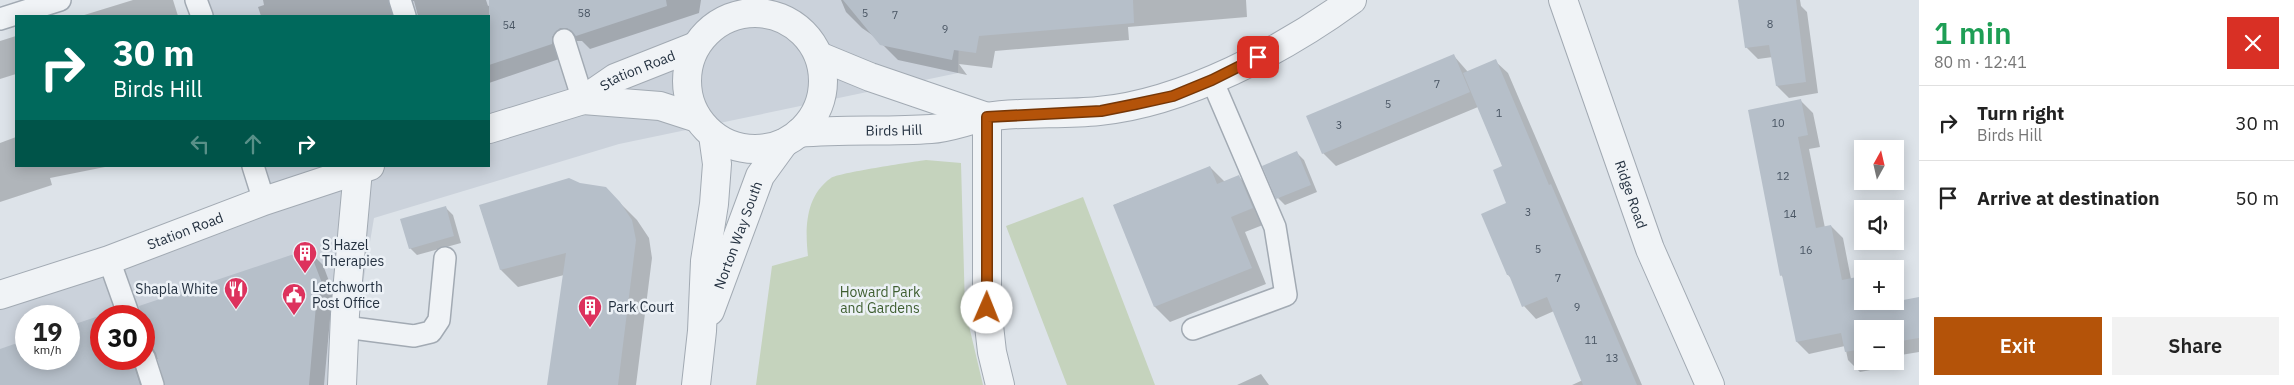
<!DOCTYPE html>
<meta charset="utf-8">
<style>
body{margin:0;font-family:"IBM Plex Sans",sans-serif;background:#f2f2f2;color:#222;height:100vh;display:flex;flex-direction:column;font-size:19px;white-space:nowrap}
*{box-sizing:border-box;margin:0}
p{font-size:16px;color:#767676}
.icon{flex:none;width:28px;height:28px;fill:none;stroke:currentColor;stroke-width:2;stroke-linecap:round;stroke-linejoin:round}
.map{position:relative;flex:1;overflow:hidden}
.drawer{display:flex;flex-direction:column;background:#fff;width:375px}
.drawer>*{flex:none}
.banner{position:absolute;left:15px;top:15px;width:475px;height:152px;border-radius:0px;box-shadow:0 2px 12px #0003;background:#00695c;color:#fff;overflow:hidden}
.needle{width:32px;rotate:8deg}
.fabs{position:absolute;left:1854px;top:140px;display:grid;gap:10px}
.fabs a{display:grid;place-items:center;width:50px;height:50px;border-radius:0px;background:#fff;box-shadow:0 2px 12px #0003;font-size:25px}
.speed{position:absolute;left:15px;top:305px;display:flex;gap:10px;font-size:25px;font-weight:700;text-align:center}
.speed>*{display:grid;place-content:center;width:65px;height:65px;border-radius:50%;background:#fff;box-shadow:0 2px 12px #0003;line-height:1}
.speed small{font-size:12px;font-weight:400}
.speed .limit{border:8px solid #d22;background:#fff;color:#111}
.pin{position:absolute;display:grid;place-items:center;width:42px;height:42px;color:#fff;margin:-21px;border-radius:10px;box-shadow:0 2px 8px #0006}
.me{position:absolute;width:55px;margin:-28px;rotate:1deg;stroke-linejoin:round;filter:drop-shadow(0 0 4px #0008)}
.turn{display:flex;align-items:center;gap:18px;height:105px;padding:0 15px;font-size:22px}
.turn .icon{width:65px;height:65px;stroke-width:2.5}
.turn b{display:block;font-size:35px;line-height:42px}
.lanes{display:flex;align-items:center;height:48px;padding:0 15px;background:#0003;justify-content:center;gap:25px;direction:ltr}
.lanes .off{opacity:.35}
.round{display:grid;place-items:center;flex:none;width:52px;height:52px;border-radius:0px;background:#f2f2f2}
.headline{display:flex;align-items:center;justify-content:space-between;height:85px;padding:0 15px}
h1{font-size:30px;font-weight:600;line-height:38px;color:#1e9e55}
.button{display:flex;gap:10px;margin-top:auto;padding:10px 15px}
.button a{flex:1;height:58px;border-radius:0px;background:#b45309;color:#fff;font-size:20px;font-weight:600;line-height:58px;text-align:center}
.button a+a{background:#f2f2f2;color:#222}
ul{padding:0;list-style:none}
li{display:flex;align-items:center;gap:15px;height:75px;padding:0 15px;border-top:1px solid #e0e0e0}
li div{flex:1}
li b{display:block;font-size:19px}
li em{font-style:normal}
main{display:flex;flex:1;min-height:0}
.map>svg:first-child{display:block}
</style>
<main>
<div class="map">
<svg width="1919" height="385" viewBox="0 0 1919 385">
<rect width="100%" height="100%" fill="#dde3e9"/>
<path fill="#cbd2db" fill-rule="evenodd" d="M 201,0 L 960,0 L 958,73 L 619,144 L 374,218 L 346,385 L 0,385 L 0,292 L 264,201 L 253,166 L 489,166 L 489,16 L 206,16 ZM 26,316 L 69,316 L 69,359 L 26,359 ZM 101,316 L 144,316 L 144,359 L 101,359 Z"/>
<path fill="#c5d3bd" d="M 926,160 L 961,163 L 965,309 L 983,385 L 756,385 L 772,266 L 808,256 C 805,229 805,196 831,178 C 838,173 911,162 926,160 Z
M 1083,197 L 1155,385 L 1067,385 L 1006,226 Z"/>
<path fill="#0003" d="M 133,0 L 173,0 L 178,16 L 81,16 Z
M 263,0 L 486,0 L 488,6 L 505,0 L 701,0 L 699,13 L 590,49 L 582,41 L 573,41 L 565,57 L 489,83 L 489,16 L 418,16 L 414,1 L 404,4 L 401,16 L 261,16 L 258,7 L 264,5 Z
M 841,0 L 1246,0 L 1247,17 L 1128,27 L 1129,40 L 995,51 L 992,68 L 959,64 L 967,75 L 898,60 L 875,37 L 862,28 L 846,12 Z
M 1739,0 L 1800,0 L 1801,6 L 1807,12 L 1818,93 L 1789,98 L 1777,86 L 1773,57 L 1758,59 L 1746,47 Z
M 16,36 L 16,74 L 0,79 L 0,41 Z
M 1454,56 L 1468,72 L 1495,61 L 1508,73 L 1642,385 L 1572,385 L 1583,380 L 1554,311 L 1536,319 L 1524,306 L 1512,279 L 1508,275 L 1508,203 L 1503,167 L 1478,107 L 1336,166 L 1323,153 Z
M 1801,101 L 1813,113 L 1820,147 L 1809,149 L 1825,228 L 1831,226 L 1843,238 L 1851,279 L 1862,277 L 1862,301 L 1878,301 L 1879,306 L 1919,298 L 1919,352 L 1895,356 L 1895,329 L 1862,329 L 1862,361 L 1891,361 L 1891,366 L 1860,372 L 1848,360 L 1845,346 L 1809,354 L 1797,342 L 1784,278 L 1781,275 Z
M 16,137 L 16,166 L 110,166 L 50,178 L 52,185 L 0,202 L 0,143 Z
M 1297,153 L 1304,160 L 1317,192 L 1285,205 L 1278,198 Z
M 1210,167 L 1225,182 L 1239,177 L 1254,192 L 1268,223 L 1245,232 L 1266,284 L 1170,322 L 1155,307 L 1114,205 Z
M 579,184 L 605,188 L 637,220 L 649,238 L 652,258 L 636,385 L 548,385 L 564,275 L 518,287 L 501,270 L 480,206 Z
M 446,208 L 453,215 L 461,243 L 417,255 L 410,248 Z
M 309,251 L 323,265 L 338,305 L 331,308 L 324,385 L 166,385 L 158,359 L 149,362 L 149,385 L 0,385 L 0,350 L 26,341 L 26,359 L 69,359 L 69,327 L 101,317 L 101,359 L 144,359 L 144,316 L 142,316 L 140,307 Z
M 1261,374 L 1269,385 L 1237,385 Z"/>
<path fill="#b6bfc9" d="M 489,0 L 666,0 L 667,6 L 576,36 L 567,28 L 560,28 L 552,37 L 552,44 L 489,65 Z
M 843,0 L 1133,0 L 1134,23 L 979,36 L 976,53 L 954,50 L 952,60 L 880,45 Z
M 1738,0 L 1796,0 L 1806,82 L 1776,86 L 1769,45 L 1745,48 Z
M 1454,54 L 1470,92 L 1322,154 L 1306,116 Z
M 1496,59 L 1549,185 L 1551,184 L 1637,385 L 1583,385 L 1547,297 L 1522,307 L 1509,275 L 1507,275 L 1481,214 L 1506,203 L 1493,170 L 1502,166 L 1463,73 Z
M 1801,99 L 1808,135 L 1798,137 L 1816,228 L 1831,225 L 1842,280 L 1862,276 L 1862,301 L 1893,302 L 1919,297 L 1919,338 L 1895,342 L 1895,329 L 1862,329 L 1862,349 L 1845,352 L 1841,333 L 1796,342 L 1782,275 L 1780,276 L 1748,110 Z
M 1297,151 L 1311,185 L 1276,199 L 1262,166 Z
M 1210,166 L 1217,184 L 1239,175 L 1253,208 L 1231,217 L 1252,268 L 1154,307 L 1113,205 Z
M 569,178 L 580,183 L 606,187 L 620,202 L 632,220 L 636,240 L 618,385 L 547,385 L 566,253 L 500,270 L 479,205 Z
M 446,206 L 454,236 L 409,249 L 400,219 Z
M 309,249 L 325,291 L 317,294 L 309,385 L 165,385 L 156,353 L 152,347 L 144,345 L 144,316 L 141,316 L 139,306 Z
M 114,311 L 116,316 L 101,316 L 101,359 L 132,359 L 140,385 L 0,385 L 0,349 L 26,340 L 26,359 L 69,359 L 69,326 Z"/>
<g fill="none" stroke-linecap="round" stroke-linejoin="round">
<g stroke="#a2aab3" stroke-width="24">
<path id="service" d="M 196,0 L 202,16
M 400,0 L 405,16
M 0,19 L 60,0
M 564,40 L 583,100
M 253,166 L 264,201
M 109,260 L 129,316
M 345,327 L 414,336 L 431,332 L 439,320 L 445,258
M 1193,329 L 1286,295 L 1275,227 L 1212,80
M 144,357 L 153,385"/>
</g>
<g stroke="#a2aab3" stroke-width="30">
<g id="minor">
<path id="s1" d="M 1563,0 L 1650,249 L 1710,385"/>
<path d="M 987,117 L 987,308 L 992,352 L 1000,385"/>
<path d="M 342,385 L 345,314 L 358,170"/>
</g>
</g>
<g stroke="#a2aab3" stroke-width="30">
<g id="tertiary">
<circle cx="755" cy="81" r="68"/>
<path d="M 819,56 L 870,77 L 987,117"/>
<path d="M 583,100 L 660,106 L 697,118"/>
<path id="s2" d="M 489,129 L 583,100 L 615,78 L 696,46"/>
<path id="s3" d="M 799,133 C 843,129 887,132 931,129 C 949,128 968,120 986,117 C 1023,111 1062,115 1099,111 C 1184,103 1285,49 1352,0"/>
<path id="s4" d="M 0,295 L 109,260 L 264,201 L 370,166"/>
<path id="s5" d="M 710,311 L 760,176 L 784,143"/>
<path d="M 696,385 L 702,331 L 705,261 L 714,204 L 717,164 L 713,135"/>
</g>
</g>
<use href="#service" stroke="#f0f3f6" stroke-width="21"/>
<use href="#minor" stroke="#f0f3f6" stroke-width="28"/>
<use href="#tertiary" stroke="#f0f3f6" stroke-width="28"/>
</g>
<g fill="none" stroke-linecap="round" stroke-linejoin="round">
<g stroke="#753606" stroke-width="12">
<path id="route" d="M 987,308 L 987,117 L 1101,111 L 1136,104 L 1173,96 L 1212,80 L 1258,57"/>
</g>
<use href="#route" stroke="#b45309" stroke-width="9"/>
</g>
<defs>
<g id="building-pin" transform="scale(1.25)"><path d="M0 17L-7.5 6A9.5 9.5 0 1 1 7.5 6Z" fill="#dd325d" stroke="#ecf1f6"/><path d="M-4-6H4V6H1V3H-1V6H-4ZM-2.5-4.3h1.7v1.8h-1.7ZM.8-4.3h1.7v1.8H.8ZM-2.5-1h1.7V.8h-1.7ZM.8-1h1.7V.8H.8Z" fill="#fff"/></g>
<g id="restaurant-pin" transform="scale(1.25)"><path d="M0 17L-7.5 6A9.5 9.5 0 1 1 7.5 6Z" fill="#dd325d" stroke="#ecf1f6"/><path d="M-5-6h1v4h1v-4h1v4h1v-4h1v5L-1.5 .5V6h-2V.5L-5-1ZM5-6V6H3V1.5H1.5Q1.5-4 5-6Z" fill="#fff"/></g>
<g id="civic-pin" transform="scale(1.25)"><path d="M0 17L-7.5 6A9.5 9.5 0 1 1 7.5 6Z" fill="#dd325d" stroke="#ecf1f6"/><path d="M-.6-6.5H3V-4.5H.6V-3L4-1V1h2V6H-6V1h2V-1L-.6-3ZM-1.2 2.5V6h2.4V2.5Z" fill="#fff"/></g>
</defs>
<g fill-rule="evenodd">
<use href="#building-pin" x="305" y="253"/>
<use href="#restaurant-pin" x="236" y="289"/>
<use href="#civic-pin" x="294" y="295"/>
<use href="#building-pin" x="590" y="307"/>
</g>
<g text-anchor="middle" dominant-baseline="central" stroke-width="5" stroke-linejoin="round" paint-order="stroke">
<g font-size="11" fill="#495563">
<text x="584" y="13">58</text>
<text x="865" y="13">5</text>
<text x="895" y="15">7</text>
<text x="1770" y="24">8</text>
<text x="509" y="25">54</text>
<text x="945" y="29">9</text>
<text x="1437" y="84">7</text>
<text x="1388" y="104">5</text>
<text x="1499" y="113">1</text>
<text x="1778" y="123">10</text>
<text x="1339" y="125">3</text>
<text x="1783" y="176">12</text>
<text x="1528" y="212">3</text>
<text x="1790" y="214">14</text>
<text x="1538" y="249">5</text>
<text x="1806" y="250">16</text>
<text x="1558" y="278">7</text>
<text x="1577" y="307">9</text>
<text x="1591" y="340">11</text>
<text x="1612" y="358">13</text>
</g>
<g font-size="14" fill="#253241" stroke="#ecf1f6">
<text stroke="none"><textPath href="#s2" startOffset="161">Station Road</textPath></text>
<text stroke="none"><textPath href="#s3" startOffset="95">Birds Hill</textPath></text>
<text stroke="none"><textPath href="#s1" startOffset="206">Ridge Road</textPath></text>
<text stroke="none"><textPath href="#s4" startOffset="196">Station Road</textPath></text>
<text stroke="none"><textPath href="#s5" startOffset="81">Norton Way South</textPath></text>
</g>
<g font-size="14" fill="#253241" stroke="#ecf1f6" text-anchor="start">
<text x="322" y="245">S Hazel<tspan x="322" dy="16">Therapies</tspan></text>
<text x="312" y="287">Letchworth<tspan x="312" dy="16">Post Office</tspan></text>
<text x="218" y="289" text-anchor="end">Shapla White</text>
<text x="608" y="307">Park Court</text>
</g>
<g font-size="14" fill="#3e5e30" stroke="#ecf1f6">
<text x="880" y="292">Howard Park<tspan x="880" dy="16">and Gardens</tspan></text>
</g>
</g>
</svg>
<div class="fabs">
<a><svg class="needle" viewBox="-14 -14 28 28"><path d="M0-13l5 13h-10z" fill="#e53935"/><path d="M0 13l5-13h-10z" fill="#767676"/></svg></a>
<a><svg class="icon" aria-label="sound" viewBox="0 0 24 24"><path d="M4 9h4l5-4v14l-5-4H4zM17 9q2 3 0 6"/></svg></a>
<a>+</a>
<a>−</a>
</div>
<div class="speed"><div>19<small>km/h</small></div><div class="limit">30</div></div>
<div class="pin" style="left:1258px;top:57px;background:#d93025"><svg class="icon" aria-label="arrive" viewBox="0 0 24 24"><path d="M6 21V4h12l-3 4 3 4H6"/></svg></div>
<svg class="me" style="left:987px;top:308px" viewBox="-20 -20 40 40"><circle r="19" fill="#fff"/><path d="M0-13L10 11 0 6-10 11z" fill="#b45309"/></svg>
<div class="banner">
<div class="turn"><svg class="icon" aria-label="right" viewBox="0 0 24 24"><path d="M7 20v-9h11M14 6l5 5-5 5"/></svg><div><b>30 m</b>Birds Hill</div></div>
<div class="lanes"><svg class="icon off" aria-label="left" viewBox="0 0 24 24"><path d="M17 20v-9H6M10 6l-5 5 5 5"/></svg><svg class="icon off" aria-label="ahead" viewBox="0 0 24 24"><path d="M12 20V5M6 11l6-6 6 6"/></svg><svg class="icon" aria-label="right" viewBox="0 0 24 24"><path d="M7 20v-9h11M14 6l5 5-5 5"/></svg></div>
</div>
</div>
<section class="drawer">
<div class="headline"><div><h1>1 min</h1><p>80 m · 12:41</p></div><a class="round" style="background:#d93025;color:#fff"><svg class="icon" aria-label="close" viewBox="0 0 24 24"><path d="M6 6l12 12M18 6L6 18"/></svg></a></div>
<ul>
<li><svg class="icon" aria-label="right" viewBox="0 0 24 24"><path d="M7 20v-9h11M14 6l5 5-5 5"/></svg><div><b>Turn right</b><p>Birds Hill</p></div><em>30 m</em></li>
<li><svg class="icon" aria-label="arrive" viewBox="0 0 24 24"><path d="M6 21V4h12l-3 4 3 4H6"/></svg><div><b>Arrive at destination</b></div><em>50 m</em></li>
</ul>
<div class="button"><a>Exit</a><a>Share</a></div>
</section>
</main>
